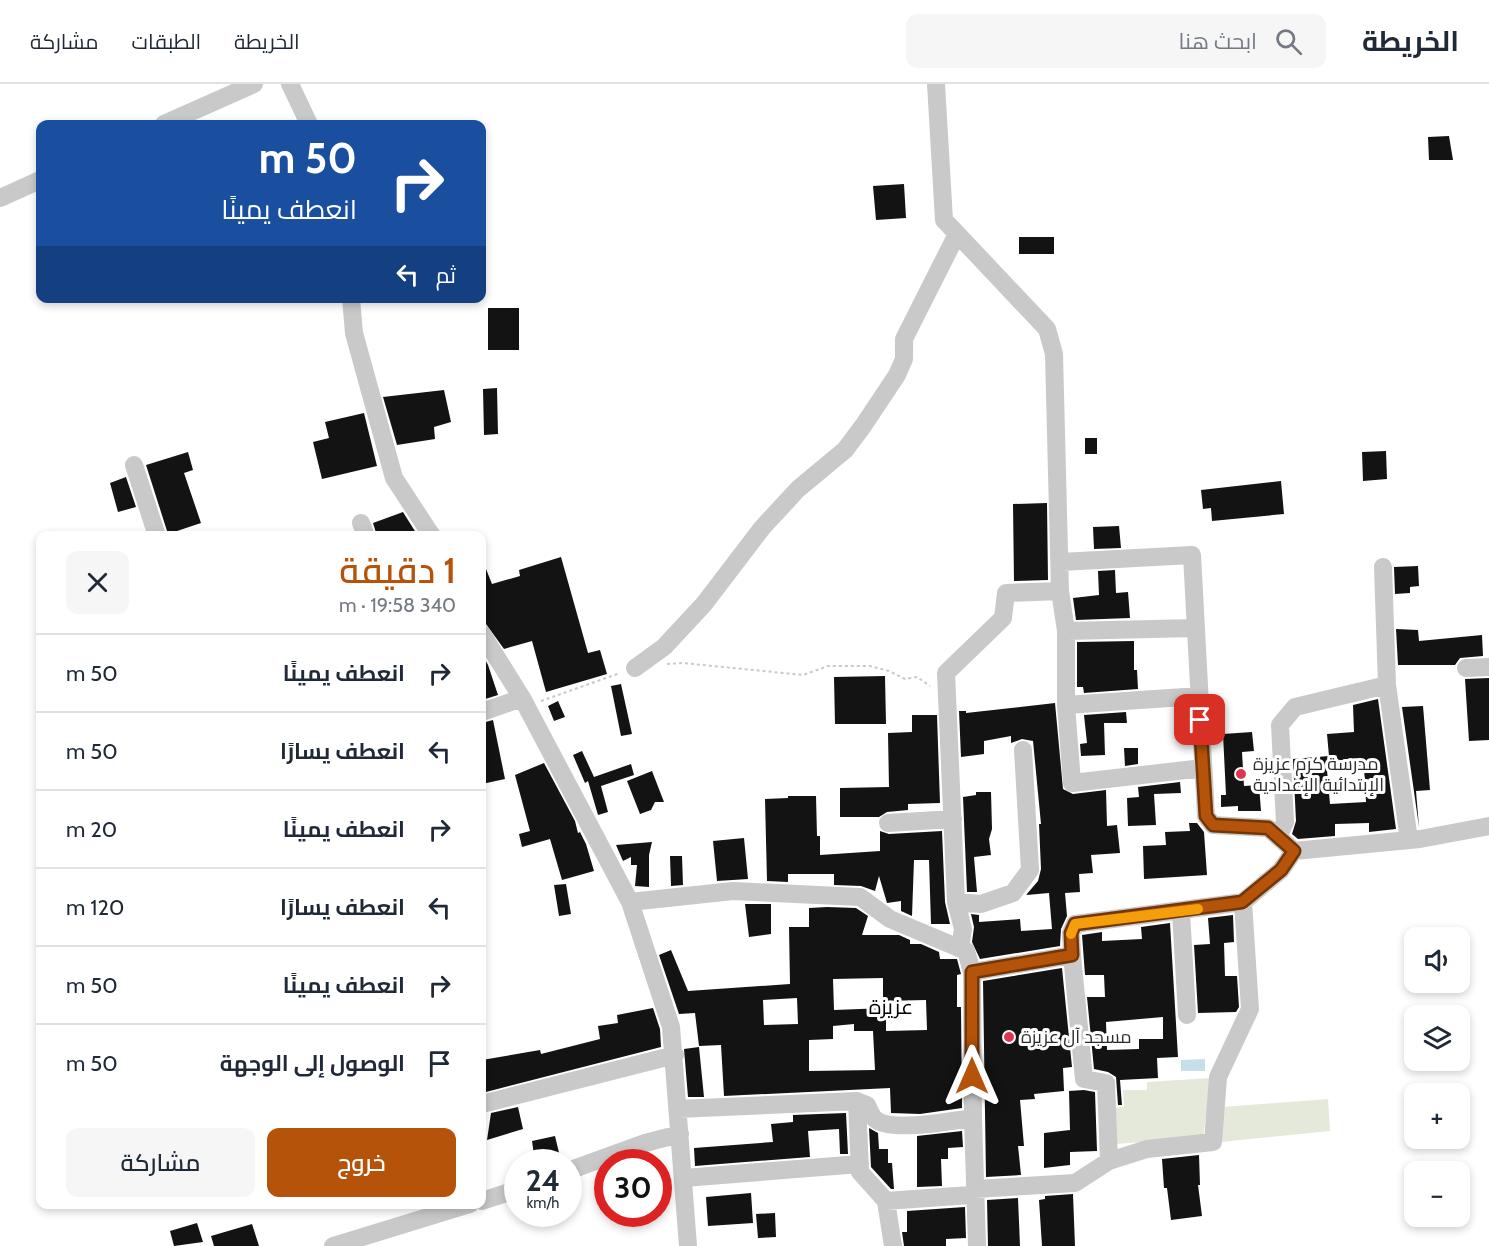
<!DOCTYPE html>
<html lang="ar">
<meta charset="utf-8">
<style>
body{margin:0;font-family:Cabin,Cairo,sans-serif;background:#f6f6f7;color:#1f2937;direction:rtl;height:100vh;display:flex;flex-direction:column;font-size:22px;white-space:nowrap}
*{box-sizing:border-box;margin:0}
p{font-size:20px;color:#747a83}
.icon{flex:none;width:33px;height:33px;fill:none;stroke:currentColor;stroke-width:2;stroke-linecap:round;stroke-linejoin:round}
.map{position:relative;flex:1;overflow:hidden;direction:ltr}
.sheet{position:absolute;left:36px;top:447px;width:450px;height:678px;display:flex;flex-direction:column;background:#fff;border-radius:12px;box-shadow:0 3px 9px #0003;direction:rtl}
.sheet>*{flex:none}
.banner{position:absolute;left:36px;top:36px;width:450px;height:183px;border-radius:12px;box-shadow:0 3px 9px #0003;direction:rtl;background:#1a4fa0;color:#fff;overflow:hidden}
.tools{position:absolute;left:1404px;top:843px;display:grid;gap:12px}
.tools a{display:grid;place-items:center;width:66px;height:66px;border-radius:12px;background:#fff;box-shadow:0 3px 9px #0003;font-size:30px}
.speed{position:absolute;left:504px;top:1065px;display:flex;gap:12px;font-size:30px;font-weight:700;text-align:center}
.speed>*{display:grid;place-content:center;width:78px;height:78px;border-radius:50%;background:#fff;box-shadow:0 3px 9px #0003;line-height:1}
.speed small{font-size:15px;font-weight:400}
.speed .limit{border:9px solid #d22;background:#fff;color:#111}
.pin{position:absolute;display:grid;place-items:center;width:51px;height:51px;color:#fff;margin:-26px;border-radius:12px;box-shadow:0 3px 9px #0006}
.me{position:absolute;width:66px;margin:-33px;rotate:0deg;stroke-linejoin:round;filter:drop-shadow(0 0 4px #0008)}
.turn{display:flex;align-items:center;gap:21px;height:126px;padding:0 30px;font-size:27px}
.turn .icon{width:78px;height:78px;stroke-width:2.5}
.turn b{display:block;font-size:42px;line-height:51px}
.then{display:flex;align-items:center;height:57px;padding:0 30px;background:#0003;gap:12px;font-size:22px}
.round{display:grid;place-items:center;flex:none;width:63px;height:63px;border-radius:12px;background:#f6f6f7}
.overview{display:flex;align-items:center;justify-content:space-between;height:102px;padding:0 30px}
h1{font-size:36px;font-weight:600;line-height:45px;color:#b45309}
.primary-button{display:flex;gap:12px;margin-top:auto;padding:12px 30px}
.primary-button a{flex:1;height:69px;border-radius:12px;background:#b45309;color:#fff;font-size:24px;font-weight:600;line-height:69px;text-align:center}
.primary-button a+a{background:#f6f6f7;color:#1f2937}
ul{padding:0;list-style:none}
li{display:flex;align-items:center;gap:18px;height:78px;padding:0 30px;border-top:2px solid #e0e1e3}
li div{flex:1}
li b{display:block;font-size:22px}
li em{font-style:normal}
header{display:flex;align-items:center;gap:36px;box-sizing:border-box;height:84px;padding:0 30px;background:#fff;border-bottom:2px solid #e0e1e3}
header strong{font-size:28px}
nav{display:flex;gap:33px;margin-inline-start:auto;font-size:21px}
.search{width:420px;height:54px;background:#f6f6f7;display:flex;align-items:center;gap:15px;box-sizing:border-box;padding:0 21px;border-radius:12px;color:#747a83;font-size:22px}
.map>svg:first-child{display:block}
</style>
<header>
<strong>الخريطة</strong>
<div class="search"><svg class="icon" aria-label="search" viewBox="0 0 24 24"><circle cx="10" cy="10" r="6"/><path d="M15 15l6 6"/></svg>ابحث هنا</div>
<nav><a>الخريطة</a><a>الطبقات</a><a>مشاركة</a></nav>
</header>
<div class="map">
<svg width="1489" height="1162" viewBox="0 0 1489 1162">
<rect width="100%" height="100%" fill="#fff"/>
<path fill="#e4e9da" d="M 1211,994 L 1203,1054 L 1114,1060 L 1113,1024 L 1124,1023 L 1123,1006 L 1147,1006 L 1147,998 Z
M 1328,1015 L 1330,1047 L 1221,1058 L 1222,1023 Z"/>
<path fill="#c7dfe9" d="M 1205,975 L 1205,987 L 1181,987 L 1181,976 Z"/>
<path fill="#131313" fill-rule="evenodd" d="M 1449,52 L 1453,76 L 1429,76 L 1428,53 Z
M 904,100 L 906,134 L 876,136 L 873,102 Z
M 1019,153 L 1054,153 L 1054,170 L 1019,170 Z
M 488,224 L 519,224 L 519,266 L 488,266 Z
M 497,304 L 498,350 L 484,351 L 483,305 Z
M 444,306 L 451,338 L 434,343 L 435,355 L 397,361 L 383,313 Z
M 364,329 L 377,382 L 322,395 L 313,358 L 329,354 L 325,338 Z
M 1085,354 L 1097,354 L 1097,370 L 1085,370 Z
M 1386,367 L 1387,395 L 1363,397 L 1362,368 Z
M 188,368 L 193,386 L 184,389 L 201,439 L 168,450 L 146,381 Z
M 126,393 L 136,423 L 118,428 L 110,399 Z
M 1281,397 L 1284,430 L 1212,437 L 1211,424 L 1203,425 L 1201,406 Z
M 1047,419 L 1048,496 L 1014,497 L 1013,420 Z
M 403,428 L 418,452 L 377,452 L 373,439 Z
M 1119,442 L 1121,464 L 1094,465 L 1093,443 Z
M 561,473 L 588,569 L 600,566 L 607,590 L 546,608 L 532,557 L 504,565 L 486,540 L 482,523 L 482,475 L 492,500 L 520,492 L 519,486 Z
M 1418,482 L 1419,502 L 1410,503 L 1410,509 L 1395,510 L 1394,483 Z
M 1115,486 L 1116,509 L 1128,508 L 1130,534 L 1076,536 L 1073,514 L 1099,511 L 1098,487 Z
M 1396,545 L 1418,546 L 1419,557 L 1482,551 L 1483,572 L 1460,574 L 1455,581 L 1398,581 Z
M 1134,557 L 1134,586 L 1137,586 L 1138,605 L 1084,609 L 1083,603 L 1077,603 L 1077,558 Z
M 482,570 L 488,581 L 498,611 L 482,616 Z
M 885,592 L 886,640 L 835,640 L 834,593 Z
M 1489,594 L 1489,656 L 1469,657 L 1465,595 Z
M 621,600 L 632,650 L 621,652 L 611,602 Z
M 1378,615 L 1396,745 L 1369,748 L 1369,739 L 1335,740 L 1335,752 L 1298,755 L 1292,750 L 1296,737 L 1293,675 L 1329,672 L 1327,650 L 1354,648 L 1353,621 ZM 1364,683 L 1366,718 L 1330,720 L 1327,686 Z
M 558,617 L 565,633 L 554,637 L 548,622 Z
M 1055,619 L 1063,705 L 1073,710 L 1106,706 L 1107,742 L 1117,741 L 1120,769 L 1091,771 L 1093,789 L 1079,790 L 1080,808 L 1065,809 L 1067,832 L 1061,845 L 1060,862 L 980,875 L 972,858 L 974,843 L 971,830 L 979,831 L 979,838 L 1020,835 L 1021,847 L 1052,845 L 1049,809 L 1026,811 L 1038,797 L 1041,785 L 1039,740 L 1041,740 L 1033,657 L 1022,655 L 1011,659 L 1011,652 L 984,657 L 984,670 L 961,673 L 959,627 L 966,627 L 966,629 Z
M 1423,622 L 1430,706 L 1416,707 L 1419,743 L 1402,623 Z
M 1126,628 L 1127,639 L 1104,639 L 1105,671 L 1081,672 L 1080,660 L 1087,659 L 1084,631 Z
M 912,631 L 937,631 L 940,719 L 908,720 L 908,726 L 887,728 L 879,733 L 840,733 L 840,704 L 889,703 L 888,649 L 912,648 Z
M 493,636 L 505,695 L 482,700 L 482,639 Z
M 1252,648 L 1254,667 L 1242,668 L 1244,702 L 1259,701 L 1261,727 L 1238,727 L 1238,722 L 1221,723 L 1221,711 L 1226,711 L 1223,650 Z
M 1124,664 L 1138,664 L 1138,680 L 1125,682 Z
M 582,667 L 594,693 L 631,680 L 634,691 L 601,702 L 608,728 L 598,731 L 588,697 L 585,699 L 573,671 Z
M 544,679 L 575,737 L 578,749 L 580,748 L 586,760 L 594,787 L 562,796 L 550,755 L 522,763 L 519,750 L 530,747 L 515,691 Z
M 652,687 L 664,718 L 655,718 L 651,726 L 640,730 L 627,697 Z
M 1180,698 L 1181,709 L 1154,710 L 1156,741 L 1128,742 L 1127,714 L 1139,713 L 1138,703 Z
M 976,708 L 991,708 L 992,745 L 989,755 L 991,771 L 974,773 L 977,808 L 967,808 L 963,713 L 976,711 Z
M 788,712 L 816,712 L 817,752 L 820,752 L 820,771 L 880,767 L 880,747 L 889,750 L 942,747 L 945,818 L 950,840 L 931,840 L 929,776 L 914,776 L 912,832 L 901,827 L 901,817 L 887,819 L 879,792 L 875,807 L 861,802 L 834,801 L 834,790 L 788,790 L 788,798 L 767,797 L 765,715 L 788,714 Z
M 1189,739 L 1197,739 L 1204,748 L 1207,791 L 1144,795 L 1143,762 L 1166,761 L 1165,748 L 1190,747 Z
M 744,754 L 748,795 L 717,797 L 713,757 Z
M 652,758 L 649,771 L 649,803 L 635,802 L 637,781 L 631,781 L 631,773 L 623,777 L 616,761 Z
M 670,772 L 682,772 L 683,801 L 671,802 Z
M 566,800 L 571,830 L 559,832 L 554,801 Z
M 745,820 L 771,820 L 771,850 L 749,853 Z
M 827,823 L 856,824 L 868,832 L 862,851 L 899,851 L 910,856 L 910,860 L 921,860 L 939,868 L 940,875 L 957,875 L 961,890 L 957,891 L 957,923 L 961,923 L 962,1024 L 920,1030 L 891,1029 L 890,1004 L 724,1012 L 721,961 L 699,962 L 695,929 L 679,930 L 659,871 L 671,866 L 688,907 L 790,900 L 789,843 L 809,843 L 809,824 ZM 883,894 L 883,917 L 926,916 L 927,946 L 886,947 L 886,924 L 834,926 L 833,895 ZM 797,914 L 798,940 L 764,941 L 763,916 ZM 854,940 L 854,947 L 873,947 L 875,986 L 809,987 L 809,956 L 833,955 L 833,942 Z
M 1233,831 L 1234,858 L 1224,859 L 1225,892 L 1237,892 L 1239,923 L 1236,928 L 1198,929 L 1194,861 L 1210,860 L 1208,834 Z
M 1170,839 L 1178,973 L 1157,974 L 1158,994 L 1120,996 L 1122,1021 L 1118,1021 L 1116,993 L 1108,988 L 1094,985 L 1087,913 L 1105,913 L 1104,891 L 1085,891 L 1082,851 L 1102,848 L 1102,857 L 1142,855 L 1141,843 ZM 1163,933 L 1163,955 L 1139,955 L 1139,965 L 1107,966 L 1106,938 Z
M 1062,884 L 1072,983 L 1063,984 L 1064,1007 L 1034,1010 L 1035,1015 L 1020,1016 L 1024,1062 L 1018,1062 L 1021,1091 L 986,1093 L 983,897 Z
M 653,924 L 660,945 L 661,963 L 482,1009 L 482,976 L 540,966 L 541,970 L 600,955 L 598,942 L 618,939 L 617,931 Z
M 699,963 L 704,1013 L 688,1013 L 684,965 Z
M 1084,1006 L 1095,1008 L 1097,1067 L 1070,1068 L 1070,1081 L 1044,1084 L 1044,1049 L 1070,1046 L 1069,1007 Z
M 518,1023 L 523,1045 L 487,1056 L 491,1029 Z
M 846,1029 L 848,1070 L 840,1070 L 839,1045 L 808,1047 L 810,1073 L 695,1082 L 694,1064 L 773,1058 L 771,1040 L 793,1038 L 793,1031 Z
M 869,1044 L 878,1049 L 879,1065 L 888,1065 L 888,1079 L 892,1079 L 894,1105 L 891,1105 L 871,1083 Z
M 962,1047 L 963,1063 L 948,1064 L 948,1075 L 941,1075 L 942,1102 L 917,1103 L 917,1052 Z
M 555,1052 L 561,1077 L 535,1078 L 532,1057 Z
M 1199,1071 L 1200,1101 L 1198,1101 L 1202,1132 L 1171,1136 L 1167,1104 L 1164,1104 L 1162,1075 Z
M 751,1109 L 753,1139 L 708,1142 L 706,1113 Z
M 1073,1110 L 1075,1162 L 1042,1162 L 1039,1116 L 1045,1115 L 1045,1112 Z
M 1018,1114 L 1020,1162 L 988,1162 L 987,1116 Z
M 965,1123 L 966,1154 L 946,1155 L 946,1162 L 904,1162 L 902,1148 L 907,1148 L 907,1127 Z
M 775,1129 L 776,1153 L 758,1154 L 756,1130 Z
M 197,1139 L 203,1158 L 174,1162 L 170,1147 Z
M 252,1140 L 259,1162 L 214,1162 L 211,1152 Z"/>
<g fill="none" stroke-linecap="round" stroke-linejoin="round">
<path stroke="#c9c9c9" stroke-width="2" stroke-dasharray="3 3" stroke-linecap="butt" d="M 667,580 L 683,579 L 803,591 L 828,582 L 870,582 L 889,587 L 905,595 L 917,593 L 930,602
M 541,617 L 620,589"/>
<path stroke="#c9c9c9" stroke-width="18" d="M 290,0 L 309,40
M 936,0 L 944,136 L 1047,245 L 1054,270 L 1060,507 L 1066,547 L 1066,621 L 1072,699 L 1203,684
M 164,40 L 254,0
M 0,114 L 40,96
M 351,214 L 354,249 L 394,394 L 432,452
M 134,381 L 157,452
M 361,439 L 366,452
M 1061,478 L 1192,471 L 1206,732 L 1213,741 L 1268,744 L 1294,767 L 1420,755 L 1489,742
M 1383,483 L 1387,601 L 1409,756
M 1066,547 L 1196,544
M 482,550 L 522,614 L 630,818 L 671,943 L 688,1162
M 635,584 L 664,563 L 704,520 L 762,444 L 798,405 L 845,366 L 863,342 L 897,291 L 904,275 L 904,255 L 957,150
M 1466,584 L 1489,583
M 1066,621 L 1199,612
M 482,628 L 522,614
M 888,739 L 953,735
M 1278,753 L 1285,738 L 1280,641 L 1295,623 L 1387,601
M 630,818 L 733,807 L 860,813 L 890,835 L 966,867 L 972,888 L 1072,871 L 1071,849 L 1075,840 L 1243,818 L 1281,786 L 1294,767
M 956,818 L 981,820 L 1013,809 L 1030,786 L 1023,666
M 1181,828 L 1187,931
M 960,864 L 963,845 L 956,818 L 946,589 L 1003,534 L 1006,509 L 1060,507
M 1072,871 L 1084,995 L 1106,999 L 1109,1077
M 857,1017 L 860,1088 L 886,1117 L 970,1111 L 975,1105 L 1075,1099 L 1109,1077 L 1147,1065 L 1213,1058 L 1218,993 L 1250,925 L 1243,818
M 482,1020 L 675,971
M 678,1025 L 857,1017 L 867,1021 C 869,1025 871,1031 874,1034 C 887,1049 953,1037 973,1034 L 972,888
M 973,1034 L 977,1162
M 568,1087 L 645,1059 L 680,1050
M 684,1094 L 860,1080
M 482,1117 L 518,1105
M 886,1117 L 893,1162
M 333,1162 L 470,1120"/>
</g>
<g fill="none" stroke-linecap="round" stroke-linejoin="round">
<g stroke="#753606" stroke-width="15">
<path id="route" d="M 972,992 L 972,888 L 1072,871 L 1071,849 L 1075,840 L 1242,818 L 1281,786 L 1294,767 L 1268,744 L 1213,741 L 1206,732 L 1200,636"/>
</g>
<use href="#route" stroke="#b45309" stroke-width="10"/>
<path stroke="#f59e0b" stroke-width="10" d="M 1071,850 L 1075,840 L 1198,825"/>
</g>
<g fill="#dd3552" stroke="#fff" stroke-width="2">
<circle cx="1241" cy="690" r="6"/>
<circle cx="1009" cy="953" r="6"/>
</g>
<g text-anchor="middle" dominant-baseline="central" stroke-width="6" stroke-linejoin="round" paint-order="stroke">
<g font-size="18" fill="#2c2c2c" stroke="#fff" text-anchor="start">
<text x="1253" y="680">مدرسة كرم عزيزة<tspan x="1253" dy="21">الإبتدائية الإعدادية</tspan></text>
<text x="1021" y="953">مسجد آل عزيزة</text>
</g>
<g font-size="21" fill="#000" stroke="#fff">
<text x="891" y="922">عزيزة</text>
</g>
</g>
</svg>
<div class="tools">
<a><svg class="icon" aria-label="sound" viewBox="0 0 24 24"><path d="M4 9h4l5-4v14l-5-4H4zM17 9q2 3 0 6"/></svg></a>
<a><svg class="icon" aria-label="layers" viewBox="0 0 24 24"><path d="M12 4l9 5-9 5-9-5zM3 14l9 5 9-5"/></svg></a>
<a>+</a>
<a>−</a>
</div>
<div class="speed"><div>24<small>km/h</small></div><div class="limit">30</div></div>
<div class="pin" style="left:1200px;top:636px;background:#d93025"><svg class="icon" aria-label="arrive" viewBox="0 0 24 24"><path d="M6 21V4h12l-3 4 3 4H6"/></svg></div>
<svg class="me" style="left:972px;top:992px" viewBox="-20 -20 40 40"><path d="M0-17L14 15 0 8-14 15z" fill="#b45309" stroke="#fff" stroke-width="4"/></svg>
<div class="banner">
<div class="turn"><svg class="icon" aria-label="right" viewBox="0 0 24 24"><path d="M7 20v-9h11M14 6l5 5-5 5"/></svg><div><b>50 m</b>انعطف يمينًا</div></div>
<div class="then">ثم<svg class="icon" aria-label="left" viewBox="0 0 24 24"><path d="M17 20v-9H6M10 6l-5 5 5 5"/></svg></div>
</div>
<section class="sheet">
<div class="overview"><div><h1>1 دقيقة</h1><p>340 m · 19:58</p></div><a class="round"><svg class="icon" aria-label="close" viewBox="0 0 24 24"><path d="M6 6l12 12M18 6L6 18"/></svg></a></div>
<ul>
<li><svg class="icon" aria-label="right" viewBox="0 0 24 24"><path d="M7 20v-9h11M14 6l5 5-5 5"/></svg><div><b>انعطف يمينًا</b></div><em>50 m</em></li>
<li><svg class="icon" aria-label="left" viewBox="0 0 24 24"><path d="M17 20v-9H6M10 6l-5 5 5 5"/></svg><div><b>انعطف يسارًا</b></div><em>50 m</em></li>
<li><svg class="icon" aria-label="right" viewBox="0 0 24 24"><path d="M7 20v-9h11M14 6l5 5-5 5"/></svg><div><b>انعطف يمينًا</b></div><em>20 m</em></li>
<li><svg class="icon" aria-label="left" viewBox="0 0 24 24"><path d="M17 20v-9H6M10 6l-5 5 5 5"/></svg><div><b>انعطف يسارًا</b></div><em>120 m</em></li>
<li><svg class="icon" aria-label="right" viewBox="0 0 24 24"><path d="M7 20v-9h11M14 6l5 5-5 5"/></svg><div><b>انعطف يمينًا</b></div><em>50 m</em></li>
<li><svg class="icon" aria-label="arrive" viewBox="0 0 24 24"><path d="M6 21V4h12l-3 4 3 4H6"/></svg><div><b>الوصول إلى الوجهة</b></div><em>50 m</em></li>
</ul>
<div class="primary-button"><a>خروج</a><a>مشاركة</a></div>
</section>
</div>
